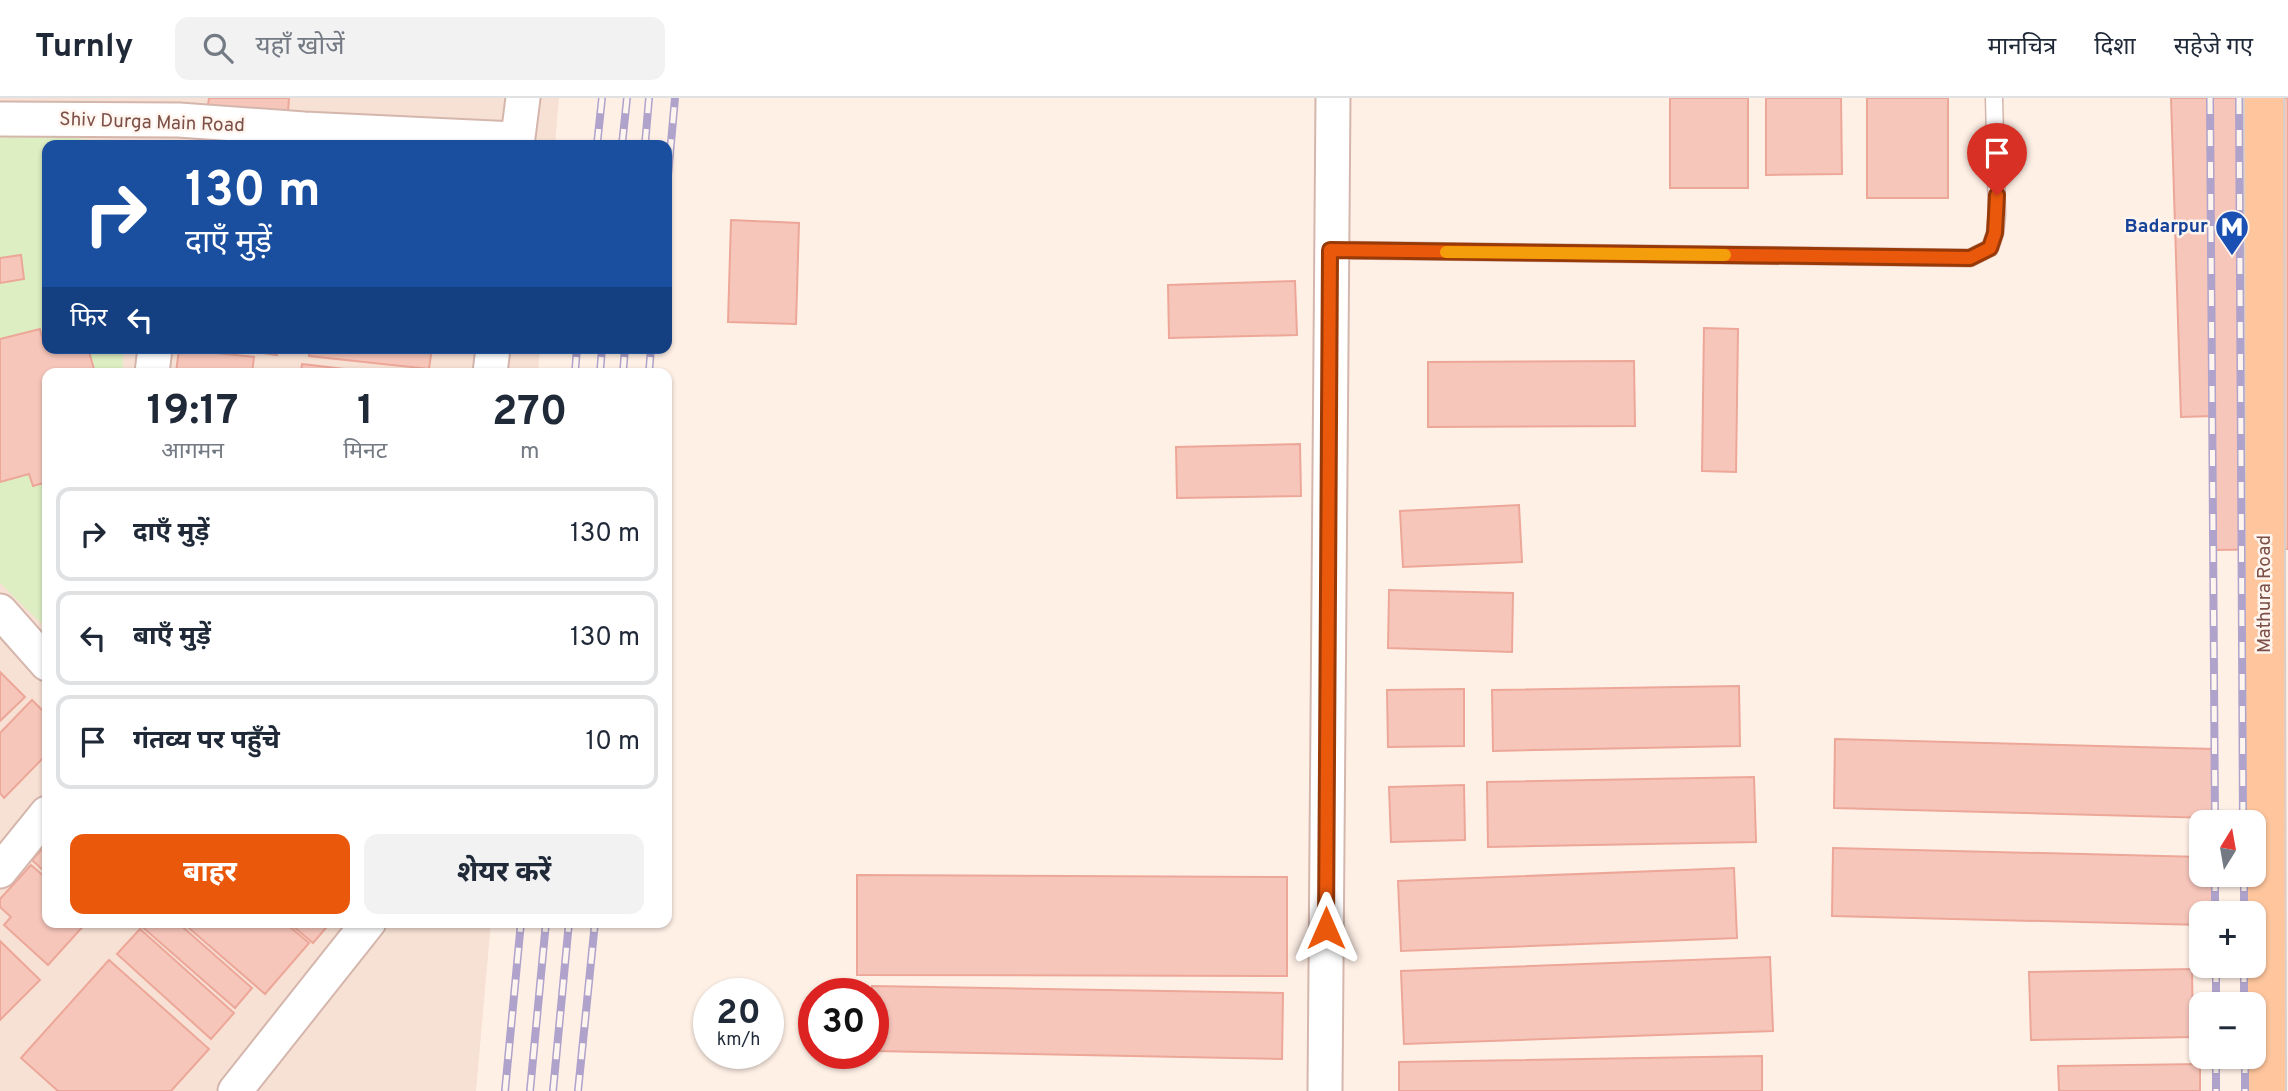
<!DOCTYPE html>
<html lang="hi">
<meta charset="utf-8">
<style>
body{margin:0;font-family:Overpass,"Noto Sans Devanagari",sans-serif;background:#f2f2f3;color:#1f2937;height:100vh;display:flex;flex-direction:column;font-size:26px;white-space:nowrap}
*{box-sizing:border-box;margin:0}
p{font-size:23px;color:#747a83}
.icon{flex:none;width:38px;height:38px;fill:none;stroke:currentColor;stroke-width:2;stroke-linecap:round;stroke-linejoin:round}
.map{position:relative;flex:1;overflow:hidden}
.sheet{position:absolute;left:42px;top:270px;width:630px;height:560px;display:flex;flex-direction:column;background:#fff;border-radius:14px;box-shadow:0 2px 5px #0004}
.sheet>*{flex:none}
.hud{position:absolute;left:42px;top:42px;width:630px;height:214px;border-radius:14px;box-shadow:0 2px 5px #0004;background:#1a4fa0;color:#fff;overflow:hidden}
.needle{width:46px;rotate:11deg}
.buttons{position:absolute;left:2189px;top:712px;display:grid;gap:14px}
.buttons a{display:grid;place-items:center;width:77px;height:77px;border-radius:14px;background:#fff;box-shadow:0 2px 5px #0004;font-size:35px}
.speed{position:absolute;left:693px;top:880px;display:flex;gap:14px;font-size:35px;font-weight:700;text-align:center}
.speed>*{display:grid;place-content:center;width:91px;height:91px;border-radius:50%;background:#fff;box-shadow:0 2px 5px #0004;line-height:1}
.speed small{font-size:18px;font-weight:400}
.speed .limit{border:10px solid #d22;background:#fff;color:#111}
.pin{position:absolute;display:grid;place-items:center;width:60px;height:60px;color:#fff;margin:-72px -30px;border-radius:50% 50% 50% 0;rotate:-45deg;box-shadow:0 0 7px #0007}
.pin .icon{rotate:45deg}
.me{position:absolute;width:77px;margin:-38px;rotate:0deg;stroke-linejoin:round;filter:drop-shadow(0 0 5px #0008)}
.turn{display:flex;align-items:center;gap:24px;height:147px;padding:0 28px;font-size:32px}
.turn .icon{width:91px;height:91px;stroke-width:2.5}
.turn b{display:block;font-size:49px;line-height:60px}
.then{display:flex;align-items:center;height:66px;padding:0 28px;background:#0003;gap:14px;font-size:26px}
.eta{display:flex;justify-content:space-evenly;align-items:center;height:119px;text-align:center}
.eta b{font-size:42px;font-weight:700;line-height:49px}
.cta{display:flex;gap:14px;margin-top:auto;padding:14px 28px}
.cta a{flex:1;height:80px;border-radius:14px;background:#ea580c;color:#fff;font-size:28px;font-weight:700;line-height:80px;text-align:center}
.cta a+a{background:#f2f2f3;color:#1f2937}
ul{padding:0;list-style:none}
li{display:flex;align-items:center;gap:21px;height:94px;margin:0 14px 10px;padding:0 14px;border:4px solid #e0e1e3;border-radius:14px}
li div{flex:1}
li b{display:block;font-size:26px}
li em{font-style:normal}
header{display:flex;align-items:center;gap:42px;box-sizing:border-box;height:98px;padding:0 35px;background:#fff;border-bottom:2px solid #e0e1e3}
header strong{font-size:33px}
nav{display:flex;gap:38px;margin-inline-start:auto;font-size:24px}
.search{width:490px;height:63px;background:#f2f2f3;display:flex;align-items:center;gap:18px;box-sizing:border-box;padding:0 24px;border-radius:14px;color:#747a83;font-size:26px}
.map>svg:first-child{display:block}
</style>
<header>
<strong>Turnly</strong>
<div class="search"><svg class="icon" aria-label="search" viewBox="0 0 24 24"><circle cx="10" cy="10" r="6"/><path d="M15 15l6 6"/></svg>यहाँ खोजें</div>
<nav><a>मानचित्र</a><a>दिशा</a><a>सहेजे गए</a></nav>
</header>
<div class="map">
<svg width="2288" height="993" viewBox="0 0 2288 993">
<rect width="100%" height="100%" fill="#fff0e6"/>
<path fill="#f7e0d4" d="M 0,0 L 559,0 L 555,47 L 47,47 L 47,250 L 540,250 L 538,275 L 47,275 L 47,824 L 491,824 L 476,993 L 0,993 Z"/>
<path fill="#ddeec2" d="M 0,32 L 136,47 L 47,47 L 47,250 L 124,250 L 122,275 L 47,275 L 47,531 L 0,485 Z"/>
<path fill="#f7c6bb" stroke="#eca799" stroke-width="2" d="M 209,0 L 289,0 L 288,14 L 208,7 Z
M 1670,0 L 1748,0 L 1748,90 L 1670,90 Z
M 1766,0 L 1841,0 L 1842,76 L 1766,77 Z
M 1867,0 L 1948,0 L 1948,100 L 1867,100 Z
M 2171,0 L 2288,0 L 2288,451 L 2216,452 L 2212,318 L 2181,319 Z
M 731,122 L 799,125 L 796,226 L 728,224 Z
M 21,157 L 24,181 L 0,185 L 0,160 Z
M 1295,183 L 1297,237 L 1169,240 L 1168,187 Z
M 1704,230 L 1738,231 L 1736,374 L 1702,373 Z
M 40,231 L 44,248 L 47,247 L 47,250 L 88,250 L 95,275 L 47,275 L 47,384 L 33,388 L 29,376 L 0,384 L 0,241 Z
M 227,250 L 278,250 L 277,257 Z
M 310,250 L 432,250 L 429,271 L 309,258 Z
M 179,251 L 254,259 L 252,275 L 176,275 Z
M 1634,263 L 1635,328 L 1428,329 L 1428,264 Z
M 302,266 L 379,275 L 301,275 Z
M 1300,346 L 1301,398 L 1177,400 L 1176,349 Z
M 1519,407 L 1522,464 L 1403,469 L 1400,413 Z
M 1389,492 L 1513,495 L 1512,554 L 1388,550 Z
M 0,574 L 25,599 L 0,623 Z
M 1739,588 L 1740,648 L 1493,653 L 1492,592 Z
M 1464,591 L 1464,648 L 1388,649 L 1387,592 Z
M 32,602 L 47,617 L 47,656 L 4,700 L 0,695 L 0,635 Z
M 1835,641 L 2214,651 L 2212,720 L 1834,710 Z
M 1754,679 L 1756,744 L 1488,749 L 1487,684 Z
M 1464,687 L 1465,742 L 1391,744 L 1389,689 Z
M 47,746 L 47,776 L 32,762 Z
M 1833,750 L 2202,759 L 2202,777 L 2215,777 L 2214,816 L 2202,816 L 2202,827 L 1832,818 Z
M 31,767 L 47,781 L 47,824 L 87,824 L 48,867 L 4,827 L 11,819 L 0,809 L 0,801 Z
M 1734,770 L 1737,840 L 1401,853 L 1398,783 Z
M 857,777 L 1287,779 L 1287,878 L 857,877 Z
M 141,824 L 177,824 L 252,890 L 235,910 L 139,826 Z
M 182,824 L 284,824 L 309,845 L 265,896 Z
M 288,824 L 331,824 L 313,845 Z
M 140,831 L 234,915 L 211,941 L 117,856 Z
M 0,843 L 40,882 L 0,922 Z
M 1770,859 L 1773,933 L 1404,946 L 1401,873 Z
M 109,862 L 209,951 L 171,993 L 58,993 L 21,960 Z
M 2192,871 L 2193,939 L 2031,942 L 2029,874 Z
M 872,888 L 1283,895 L 1282,961 L 873,953 Z
M 1762,958 L 1762,993 L 1399,993 L 1399,964 Z
M 2200,966 L 2200,993 L 2059,993 L 2058,968 Z"/>
<g fill="none" stroke-linecap="round" stroke-linejoin="round">
<g stroke="#d5b6ad" stroke-width="19">
<path id="lane" d="M 1330,152 L 1970,160 L 1990,150 L 1995,135 L 1997,117 L 1994,0"/>
</g>
<g stroke="#d5b6ad" stroke-width="37">
<path id="street" d="M 0,21 L 179,22 L 304,31 L 517,41
M 517,47 L 523,0
M 152,275 L 155,250
M 490,275 L 493,250
M 0,513 L 47,566
M 0,773 L 47,715
M 235,993 L 369,824
M 1325,993 L 1333,0"/>
</g>
<g stroke="#dacecb" stroke-width="42">
<path id="primary" d="M 2264,0 L 2266,993"/>
</g>
<use href="#lane" stroke="#fff" stroke-width="16"/>
<use href="#street" stroke="#fff" stroke-width="33"/>
<use href="#primary" stroke="#ffc69d" stroke-width="38"/>
<g stroke="#afa2cb" stroke-width="8">
<path id="rail" d="M 2210,0 L 2215,724
M 2239,0 L 2243,724
M 597,47 L 602,0
M 622,47 L 627,0
M 645,47 L 649,0
M 667,89 L 675,0
M 575,275 L 577,250
M 600,275 L 602,250
M 623,275 L 625,250
M 649,275 L 651,250
M 2215,777 L 2215,816
M 2244,777 L 2244,816
M 2216,868 L 2216,906
M 2244,868 L 2244,906
M 2216,959 L 2216,993
M 2245,959 L 2245,993
M 505,993 L 521,824
M 530,993 L 546,824
M 553,993 L 569,824
M 578,993 L 595,824"/>
</g>
<use href="#rail" stroke="#fff5ef" stroke-width="5" stroke-dasharray="16" stroke-linecap="butt"/>
</g>
<g fill="none" stroke-linecap="round" stroke-linejoin="round">
<g stroke="#983908" stroke-width="18">
<path id="route" d="M 1326,830 L 1330,152 L 1970,160 L 1990,150 L 1995,135 L 1997,97"/>
</g>
<use href="#route" stroke="#ea580c" stroke-width="12"/>
<path stroke="#f59e0b" stroke-width="12" d="M 1446,154 L 1725,157"/>
</g>
<defs>
<g id="metro-pin" transform="scale(1.75)"><path d="M0 17L-7.5 6A9.5 9.5 0 1 1 7.5 6Z" fill="#1a4fb4" stroke="#fff5ef"/><path d="M-5.5 5V-5H-3L0 0L3-5H5.5V5H3V-.5L0 4L-3-.5V5Z" fill="#fff"/></g>
</defs>
<g fill-rule="evenodd">
<use href="#metro-pin" x="2232" y="129"/>
</g>
<g text-anchor="middle" dominant-baseline="central" stroke-width="5" stroke-linejoin="round" paint-order="stroke">
<g font-size="19" fill="#7c4f47" stroke="#fff5ef">
<text transform="translate(152 25) rotate(2)">Shiv Durga Main Road</text>
<text transform="translate(2265 496) rotate(-90)">Mathura Road</text>
</g>
<g font-size="19" font-weight="bold" fill="#164399" stroke="#fff5ef" text-anchor="end">
<text x="2208" y="129">Badarpur</text>
</g>
</g>
</svg>
<div class="buttons">
<a><svg class="needle" viewBox="-14 -14 28 28"><path d="M0-13l5 13h-10z" fill="#e53935"/><path d="M0 13l5-13h-10z" fill="#747a83"/></svg></a>
<a>+</a>
<a>−</a>
</div>
<div class="speed"><div>20<small>km/h</small></div><div class="limit">30</div></div>
<div class="pin" style="left:1997px;top:97px;background:#d93025"><svg class="icon" aria-label="arrive" viewBox="0 0 24 24"><path d="M6 21V4h12l-3 4 3 4H6"/></svg></div>
<svg class="me" style="left:1326px;top:830px" viewBox="-20 -20 40 40"><path d="M0-17L14 15 0 8-14 15z" fill="#ea580c" stroke="#fff" stroke-width="4"/></svg>
<div class="hud">
<div class="turn"><svg class="icon" aria-label="right" viewBox="0 0 24 24"><path d="M7 20v-9h11M14 6l5 5-5 5"/></svg><div><b>130 m</b>दाएँ मुड़ें</div></div>
<div class="then">फिर<svg class="icon" aria-label="left" viewBox="0 0 24 24"><path d="M17 20v-9H6M10 6l-5 5 5 5"/></svg></div>
</div>
<section class="sheet">
<div class="eta">
<div><b>19:17</b><p>आगमन</p></div>
<div><b>1</b><p>मिनट</p></div>
<div><b>270</b><p>m</p></div>
</div>
<ul>
<li><svg class="icon" aria-label="right" viewBox="0 0 24 24"><path d="M7 20v-9h11M14 6l5 5-5 5"/></svg><div><b>दाएँ मुड़ें</b></div><em>130 m</em></li>
<li><svg class="icon" aria-label="left" viewBox="0 0 24 24"><path d="M17 20v-9H6M10 6l-5 5 5 5"/></svg><div><b>बाएँ मुड़ें</b></div><em>130 m</em></li>
<li><svg class="icon" aria-label="arrive" viewBox="0 0 24 24"><path d="M6 21V4h12l-3 4 3 4H6"/></svg><div><b>गंतव्य पर पहुँचे</b></div><em>10 m</em></li>
</ul>
<div class="cta"><a>बाहर</a><a>शेयर करें</a></div>
</section>
</div>
